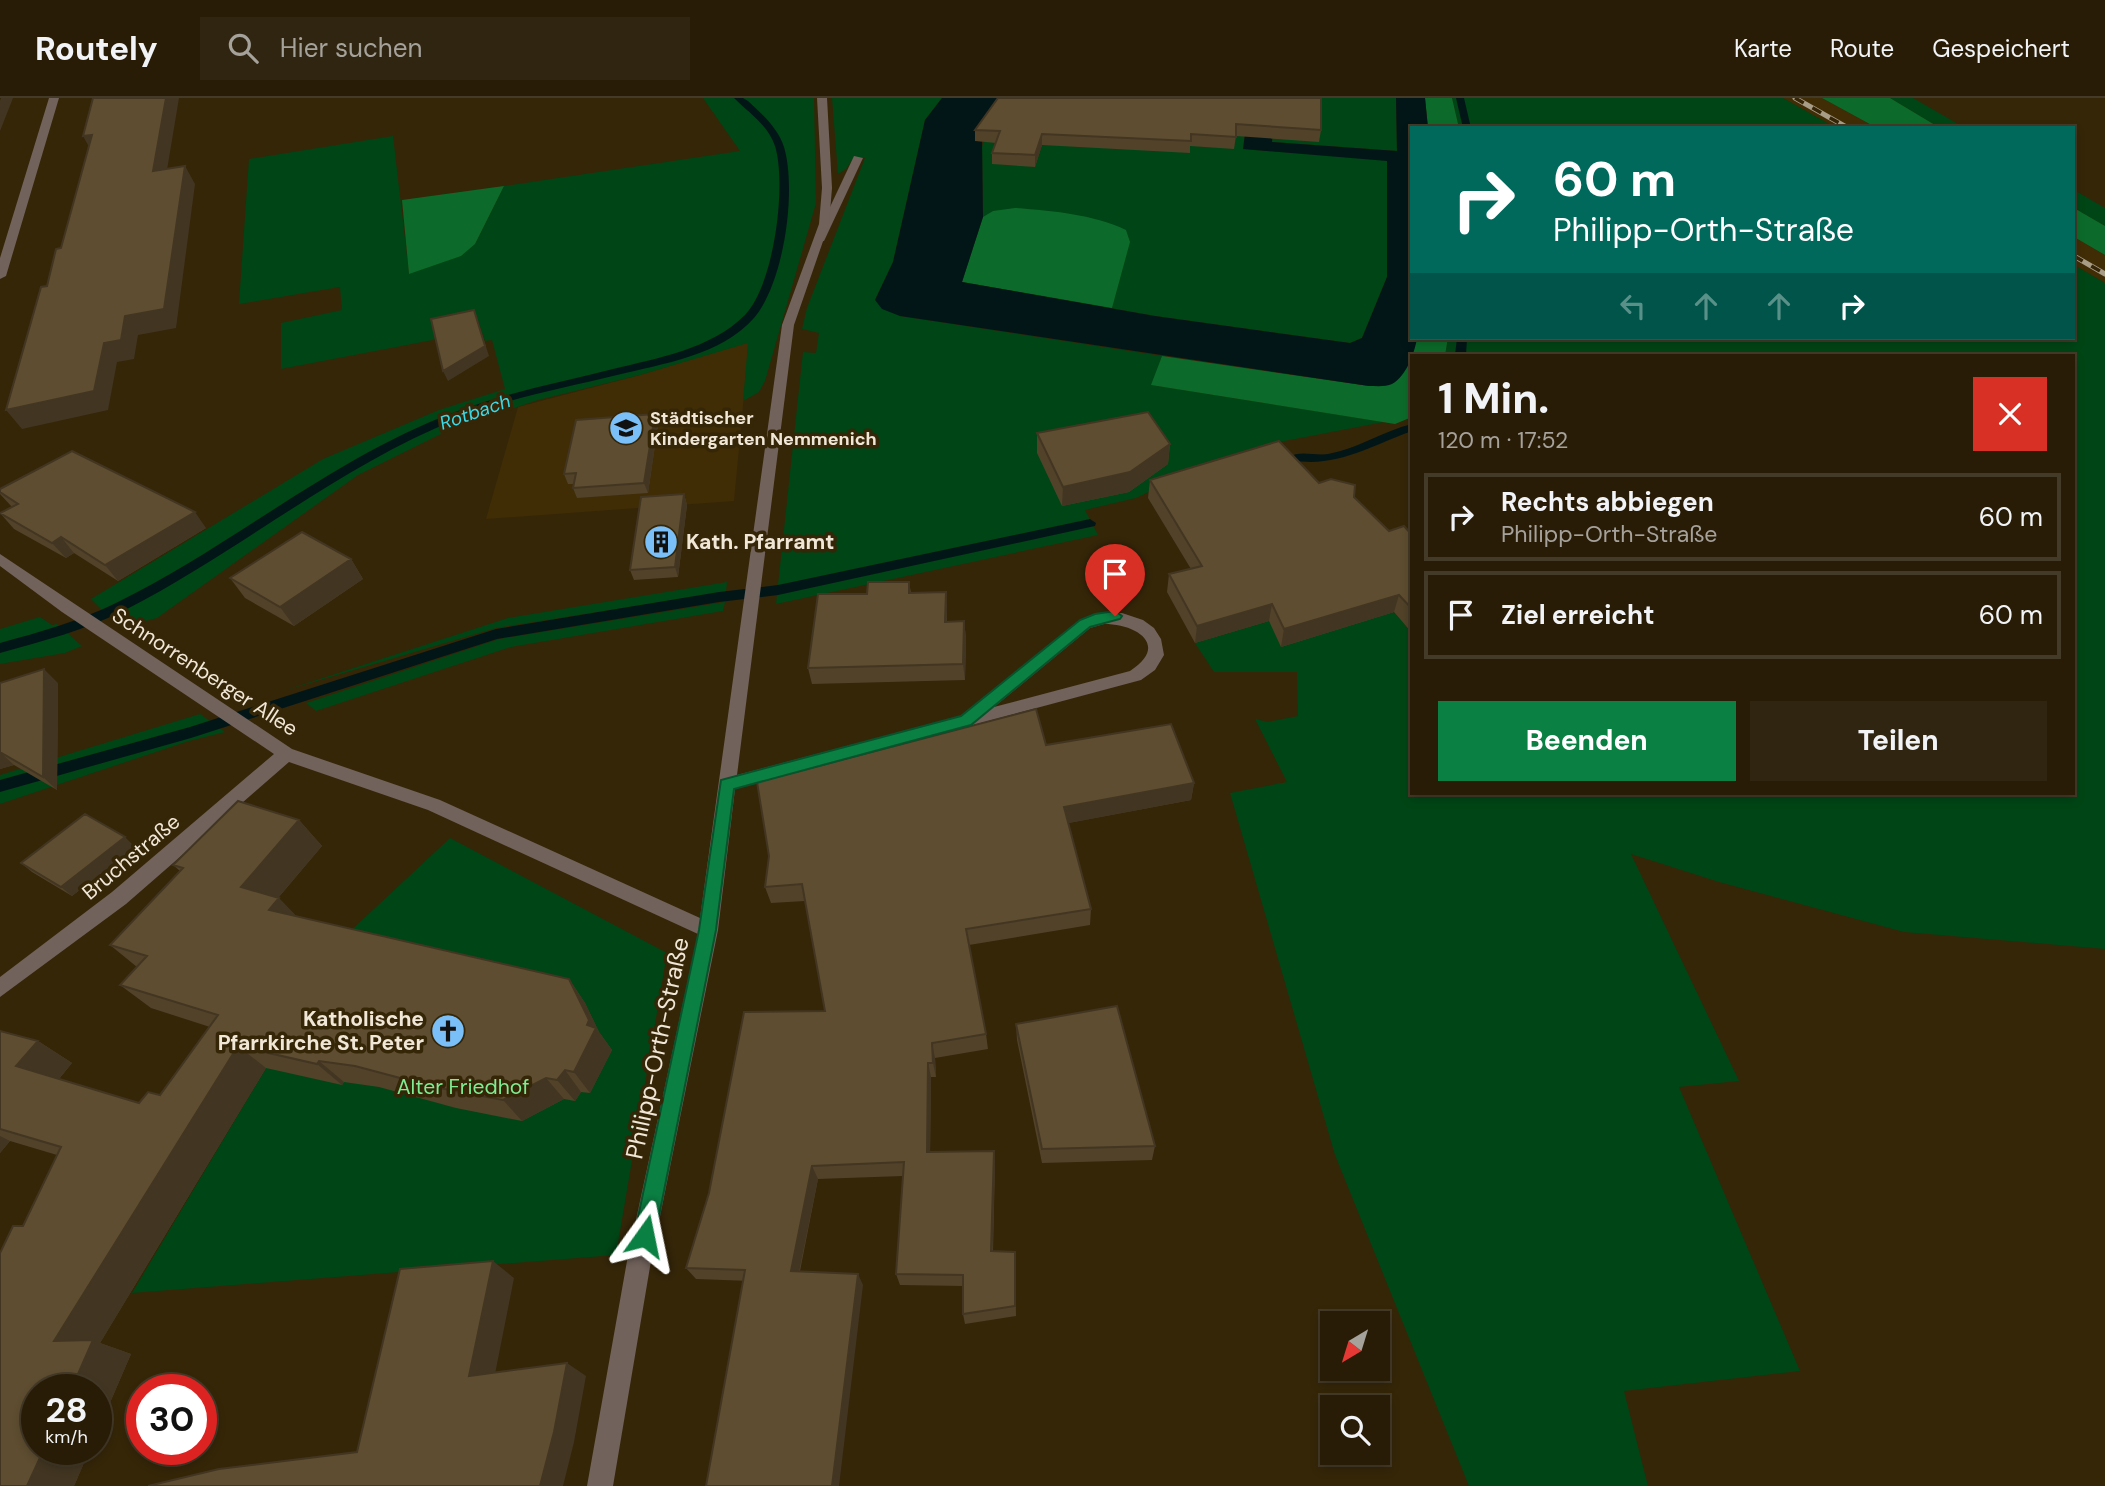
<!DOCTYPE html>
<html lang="de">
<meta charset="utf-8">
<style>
body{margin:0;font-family:"DM Sans",sans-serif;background:#302510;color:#f1f3f6;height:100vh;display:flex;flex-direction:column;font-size:26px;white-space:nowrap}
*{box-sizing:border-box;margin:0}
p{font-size:23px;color:#a5a19b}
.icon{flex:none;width:38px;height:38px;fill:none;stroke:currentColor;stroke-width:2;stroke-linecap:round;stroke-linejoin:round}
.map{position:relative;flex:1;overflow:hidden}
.sheet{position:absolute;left:1410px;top:256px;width:665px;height:441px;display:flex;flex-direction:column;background:#281c06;border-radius:0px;box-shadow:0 4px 10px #0003,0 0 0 2px #443a28}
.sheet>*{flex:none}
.guide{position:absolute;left:1410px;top:28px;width:665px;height:214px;border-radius:0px;box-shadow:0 4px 10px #0003,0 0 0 2px #443a28;background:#00695c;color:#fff;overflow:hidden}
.needle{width:46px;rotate:218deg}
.buttons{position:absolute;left:1320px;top:1213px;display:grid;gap:14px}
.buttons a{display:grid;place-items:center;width:70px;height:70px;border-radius:0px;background:#281c06;box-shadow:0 4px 10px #0003,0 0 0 2px #443a28;font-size:35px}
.speed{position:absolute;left:21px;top:1276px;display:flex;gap:14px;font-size:35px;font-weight:700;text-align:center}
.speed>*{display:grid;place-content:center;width:91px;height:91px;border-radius:50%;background:#281c06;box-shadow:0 4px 10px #0003,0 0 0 2px #443a28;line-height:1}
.speed small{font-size:18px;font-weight:400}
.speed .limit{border:10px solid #d22;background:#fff;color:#111}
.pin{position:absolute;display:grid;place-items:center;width:60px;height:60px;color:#fff;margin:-72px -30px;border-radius:50% 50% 50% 0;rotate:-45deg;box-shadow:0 0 7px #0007}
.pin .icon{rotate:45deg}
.me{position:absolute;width:77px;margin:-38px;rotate:12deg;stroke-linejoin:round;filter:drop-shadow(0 0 5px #0008)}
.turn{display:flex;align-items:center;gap:24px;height:147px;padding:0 28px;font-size:32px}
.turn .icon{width:91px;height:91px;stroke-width:2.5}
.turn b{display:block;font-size:49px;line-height:60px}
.lanes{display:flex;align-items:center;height:66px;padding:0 28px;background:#0003;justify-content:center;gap:35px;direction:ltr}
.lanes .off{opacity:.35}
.round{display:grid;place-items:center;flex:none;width:74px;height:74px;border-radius:0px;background:#302510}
.headline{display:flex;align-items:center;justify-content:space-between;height:119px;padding:0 28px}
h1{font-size:42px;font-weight:800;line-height:52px}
.cta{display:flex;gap:14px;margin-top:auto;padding:14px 28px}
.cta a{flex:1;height:80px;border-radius:0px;background:#0b8043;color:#fff;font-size:28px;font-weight:800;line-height:80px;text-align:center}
.cta a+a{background:#302510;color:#f1f3f6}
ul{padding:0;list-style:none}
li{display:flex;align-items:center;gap:21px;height:88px;margin:0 14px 10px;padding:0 14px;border:4px solid #443a28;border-radius:0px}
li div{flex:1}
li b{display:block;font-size:26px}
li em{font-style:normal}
header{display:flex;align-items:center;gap:42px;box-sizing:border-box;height:98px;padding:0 35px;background:#281c06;border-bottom:2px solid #443a28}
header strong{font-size:33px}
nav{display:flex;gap:38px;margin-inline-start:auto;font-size:24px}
.search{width:490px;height:63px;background:#302510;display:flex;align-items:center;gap:18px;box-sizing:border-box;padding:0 24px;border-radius:0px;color:#a5a19b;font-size:26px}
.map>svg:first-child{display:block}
</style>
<header>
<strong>Routely</strong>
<div class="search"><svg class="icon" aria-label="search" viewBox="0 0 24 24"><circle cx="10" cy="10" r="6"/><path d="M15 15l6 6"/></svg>Hier suchen</div>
<nav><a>Karte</a><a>Route</a><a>Gespeichert</a></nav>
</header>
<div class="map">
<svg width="2105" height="1388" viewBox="0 0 2105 1388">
<rect width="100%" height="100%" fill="#352608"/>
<path fill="#402d06" d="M 1783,0 L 1822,0 L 1877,30 L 1836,30 Z
M 2074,139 L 2105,157 L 2105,185 L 2074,167 Z
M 749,244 L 734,403 L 486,421 L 518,309 L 640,277 Z"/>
<path fill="#004515" d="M 703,0 L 814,0 L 816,105 L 765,283 L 759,294 L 743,303 L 748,245 L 640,277 L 538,302 L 447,333 L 358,377 L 157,520 L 130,527 L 106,516 L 91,501 L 323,361 L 439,312 L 505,291 L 492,242 L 485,243 L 478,222 L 438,241 L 281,271 L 281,225 L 342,212 L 340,189 L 239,206 L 249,61 L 393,38 L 409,175 L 475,146 L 504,88 L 740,53 Z
M 832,0 L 942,0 L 925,22 L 893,164 L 875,202 L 900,218 L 1162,258 L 1152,287 L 1384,324 L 1263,347 L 1218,361 L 1136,400 L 1085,412 L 1098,437 L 776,506 L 803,254 L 816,255 L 819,235 L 802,231 L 807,210 L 865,60 L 854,59 L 846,71 L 838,76 Z
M 1277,0 L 1396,0 L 1397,53 L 1272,44 Z
M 1452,0 L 1783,0 L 1836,30 L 1459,30 Z
M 1890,0 L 1913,0 L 1965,30 L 1940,30 Z
M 990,23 L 1245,36 L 1243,51 L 1387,62 L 1387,179 L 1362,240 L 1350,245 L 1155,218 L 962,184 L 983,119 L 982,49 Z
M 2074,92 L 2105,110 L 2105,128 L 2074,110 Z
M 2074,167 L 2105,185 L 2105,851 L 1904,834 L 1719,784 L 1631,756 L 1739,983 L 1679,989 L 1800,1273 L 1624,1293 L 1648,1388 L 1469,1388 L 1335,1057 L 1230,695 L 1287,684 L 1255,621 L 1268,624 L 1298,618 L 1297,574 L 1214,574 L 1195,545 L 1289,517 L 1394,514 L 1412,535 L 1412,695 L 2074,695 L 2074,257 L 1445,257 L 1448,240 L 2074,240 Z
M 727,484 L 726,494 L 496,530 L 283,593 L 508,520 Z
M 725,504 L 723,513 L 511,549 L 316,613 L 306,605 L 499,541 Z
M 40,519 L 52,527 L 57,526 L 82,548 L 65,555 L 0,566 L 0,531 Z
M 200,616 L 225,634 L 189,643 L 0,706 L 0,677 Z
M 450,740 L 667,855 L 616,1157 L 132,1195 L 344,839 Z"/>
<path fill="#0c6b2a" d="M 1425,0 L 1452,0 L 1459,30 L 1428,30 Z
M 1822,0 L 1890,0 L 1940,30 L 1877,30 Z
M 504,88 L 475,146 L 461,158 L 409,176 L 402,102 Z
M 1015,110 C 1052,113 1092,116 1126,132 L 1130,144 L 1112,210 L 962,184 L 983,119 L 993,113 Z
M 2074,110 L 2105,128 L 2105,157 L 2074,139 Z
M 1417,240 L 1448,240 L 1445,257 L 1412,257 Z
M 1412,257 L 1412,319 L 1395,326 L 1151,287 L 1162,258 L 1369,288 L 1399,280 Z"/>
<path fill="#031617" d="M 942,0 L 1006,0 L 990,23 L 982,44 L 983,119 L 962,184 L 1155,218 L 1350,245 L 1362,240 L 1387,179 L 1387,63 L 1243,51 L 1245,36 L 1273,26 L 1272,44 L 1397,53 L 1396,0 L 1425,0 L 1428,30 L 1412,30 L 1412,240 L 1417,240 C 1415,254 1406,279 1392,286 C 1386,289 1376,288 1369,288 L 900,218 L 882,211 L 875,202 L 893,164 L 925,22 Z"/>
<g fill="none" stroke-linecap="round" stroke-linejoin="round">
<path fill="#031617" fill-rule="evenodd" d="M 734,0 L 743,0 L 748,3 C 762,16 778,30 784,49 C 797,92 784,185 754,220 C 722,257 662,266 617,277 C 564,290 508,300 457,321 C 338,369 240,453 127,511 C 86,532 43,543 0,555 L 0,545 C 40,534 79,523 116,505 C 237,446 340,353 469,309 C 516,293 565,283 613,271 C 658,260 711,251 745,217 C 774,187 787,87 775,48 C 768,27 749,15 734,0 Z
M 1456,0 L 1464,0 L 1471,30 L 1463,30 Z
M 1457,240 L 1467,240 L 1466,257 L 1455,257 Z
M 1412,326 L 1412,333 C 1373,347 1334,371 1292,362 L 1290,359 C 1298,352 1316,358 1328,356 C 1357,351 1383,333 1412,326 Z
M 1090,421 L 1096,425 L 1095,428 L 778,497 L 719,504 L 497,541 L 191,640 L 0,694 L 0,682 L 190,629 L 496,531 L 719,494 L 778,487 Z"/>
<path fill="#71625b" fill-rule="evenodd" d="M 854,58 L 863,60 L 824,143 L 815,145 L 814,143 Z"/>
<path fill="#71625b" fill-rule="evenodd" d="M 49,0 L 59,0 L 6,178 L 0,181 L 0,160 Z
M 817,0 L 827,0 L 832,90 L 829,126 L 794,227 L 737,677 L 961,618 L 1080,522 L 1104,515 L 1122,515 L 1143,522 L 1154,530 L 1161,541 L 1164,557 L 1155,572 L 1141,582 L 735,691 L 718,832 L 651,1163 L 613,1388 L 587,1388 L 627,1163 L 698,836 L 428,712 L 289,664 L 126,806 L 0,899 L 0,879 L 112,794 L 274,656 L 62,514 L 0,468 L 0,456 L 292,651 L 440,702 L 700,820 L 782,227 L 819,126 L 822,90 ZM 1104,526 C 1138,526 1169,548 1130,573 L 994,609 L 1090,530 Z"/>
<g stroke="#a89d87" stroke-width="5">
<path id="rail" d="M 1795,0 L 1848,30
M 2074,158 L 2105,176"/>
</g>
<use href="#rail" stroke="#352608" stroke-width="3.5" stroke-dasharray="10" stroke-linecap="butt"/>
</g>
<path fill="#514229" d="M 998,0 L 1321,32 L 1319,44 L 1236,38 L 1234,51 L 1190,48 L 1190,55 L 1042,47 L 1035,69 L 992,66 L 992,55 L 996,45 L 975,43 L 975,32 Z
M 658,327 L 648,395 L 577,400 L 573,390 L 574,386 L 568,386 L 564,376 Z
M 1037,335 L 1170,346 L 1168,366 L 1129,394 L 1062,408 L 1037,355 Z
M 1150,382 L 1319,385 L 1389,433 L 1412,437 L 1412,535 L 1394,514 L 1281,549 L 1269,523 L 1195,545 L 1167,494 L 1169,476 L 1191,471 L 1148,400 Z
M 0,391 L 206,430 L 118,483 L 74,455 L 66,460 L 14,431 L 0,415 L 12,409 L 0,396 Z
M 684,396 L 687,407 L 678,479 L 634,482 L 630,472 Z
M 351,461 L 363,481 L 294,528 L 245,500 L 230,480 Z
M 909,484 L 911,495 L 946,494 L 947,510 L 947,524 L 964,523 L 966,540 L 965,582 L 812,586 L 808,570 L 867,496 Z
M 0,585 L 58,585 L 57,692 L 14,667 L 0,671 Z
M 1046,647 L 1194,685 L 1191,702 L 1068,725 L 1091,811 L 1090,827 L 969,847 L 986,936 L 988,951 L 935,960 L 936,979 L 931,979 L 930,1054 L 994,1053 L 995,1066 L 993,1153 L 1015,1154 L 1016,1218 L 965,1226 L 963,1216 L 963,1188 L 900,1187 L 896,1176 L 903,1078 L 818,1081 L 800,1173 L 863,1187 L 696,1181 L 686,1170 L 825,913 L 805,803 L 771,805 L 765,789 Z
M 238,703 L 299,722 L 322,748 L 278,800 L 297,819 L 569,881 L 585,905 L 599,934 L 612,952 L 590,995 L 581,994 L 575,1003 L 564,1001 L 522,1023 L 456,1010 L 379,989 L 344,984 L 342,987 L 266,970 L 100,1245 L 131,1256 L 96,1337 L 96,1292 L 37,1292 L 37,1351 L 90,1351 L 74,1388 L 0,1388 L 0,1155 L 13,1128 L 23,1128 L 57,1057 L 10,1043 L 0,1055 L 0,933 L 38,943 L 72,965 L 59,981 L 139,1005 L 148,994 L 160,997 L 210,929 L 151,910 L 120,887 L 137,869 L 110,847 L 180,773 L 173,767 Z
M 135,749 L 72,798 L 32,774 L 21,765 Z
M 1016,926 L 1155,1048 L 1152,1062 L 1042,1065 L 1017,942 Z"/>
<path fill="#423622" d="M 1,0 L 13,0 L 0,33 L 0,3 Z
M 166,0 L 179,0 L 164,90 L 153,73 Z
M 1042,36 L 1042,47 L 1035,69 L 1035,57 Z
M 92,37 L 93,56 L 83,38 Z
M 185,68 L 195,86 L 176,230 L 138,237 L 134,261 L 117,264 L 108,312 L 22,331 L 6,312 L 104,245 L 125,218 Z
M 474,212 L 489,258 L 448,283 L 443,273 Z
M 655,316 L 658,327 L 648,395 L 644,385 Z
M 1170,346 L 1168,366 L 1129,394 L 1062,408 L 1063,389 Z
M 684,396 L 687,407 L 678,479 L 675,469 Z
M 195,414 L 206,430 L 118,483 L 105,467 Z
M 61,439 L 74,455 L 66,460 L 52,445 Z
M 351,461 L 363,481 L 294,528 L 280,509 Z
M 946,494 L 947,510 L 946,540 L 945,524 Z
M 1399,497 L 1394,514 L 1281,549 L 1284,531 Z
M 1272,506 L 1269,523 L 1195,545 L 1197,528 Z
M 964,523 L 966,540 L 965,582 L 963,566 Z
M 44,571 L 58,585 L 57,692 L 43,679 Z
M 0,654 L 14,667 L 0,671 Z
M 1194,685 L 1191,702 L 1064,726 L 1064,709 Z
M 299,722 L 322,748 L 266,814 L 241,789 Z
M 125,739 L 135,749 L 72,798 L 61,789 Z
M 279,800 L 303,825 L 269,812 Z
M 569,881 L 585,905 L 599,934 L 612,952 L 590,995 L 574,974 L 587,927 Z
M 38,943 L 72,965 L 52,989 L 16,968 Z
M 932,945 L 935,960 L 936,979 L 933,965 Z
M 238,948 L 266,970 L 100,1245 L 131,1256 L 96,1337 L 96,1292 L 71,1292 L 54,1243 Z
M 319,963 L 344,984 L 342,987 L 317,966 Z
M 928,965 L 931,979 L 930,1067 L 927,1054 Z
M 565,972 L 581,994 L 575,1003 L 557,982 Z
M 546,980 L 564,1001 L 522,1023 L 503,1002 Z
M 0,1038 L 10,1043 L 0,1055 Z
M 994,1053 L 995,1066 L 992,1165 L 991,1153 Z
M 812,1068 L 818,1081 L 797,1184 L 791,1173 Z
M 493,1163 L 514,1180 L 492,1291 L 469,1278 Z
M 858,1176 L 863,1187 L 839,1388 L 832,1388 Z
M 567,1265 L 586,1278 L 574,1344 L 563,1388 L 540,1388 Z
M 44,1351 L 90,1351 L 74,1388 L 27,1388 Z"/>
<path fill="#5e4d30" stroke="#423622" stroke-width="2" d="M 93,0 L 166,0 L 153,73 L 185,68 L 164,211 L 125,218 L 121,242 L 104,245 L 94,293 L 6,312 L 41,189 L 47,188 L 56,151 L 61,150 L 92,37 L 83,38 Z
M 998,0 L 1321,0 L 1321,32 L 1236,26 L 1236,39 L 1191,36 L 1191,43 L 1042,36 L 1035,57 L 992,55 L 1000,33 L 975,32 Z
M 474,212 L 485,248 L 443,273 L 431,221 Z
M 1148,314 L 1170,346 L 1130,374 L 1063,389 L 1037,335 Z
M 655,316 L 644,385 L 573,390 L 576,375 L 564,376 L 576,322 Z
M 1279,343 L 1319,385 L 1331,381 L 1355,387 L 1354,399 L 1389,433 L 1404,428 L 1412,437 L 1412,511 L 1399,497 L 1284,531 L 1272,506 L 1197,528 L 1169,476 L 1202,468 L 1150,382 Z
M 72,353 L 195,414 L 105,467 L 61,439 L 52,445 L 0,415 L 18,406 L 0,394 L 0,391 Z
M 684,396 L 675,469 L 630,472 L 641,399 Z
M 302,434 L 351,461 L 280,509 L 230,480 Z
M 868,484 L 909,484 L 909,495 L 946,494 L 945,524 L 964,523 L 963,566 L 808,570 L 818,496 L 867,496 Z
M 44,571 L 43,679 L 0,654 L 0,585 Z
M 1036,611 L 1046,647 L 1171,626 L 1194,685 L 1064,709 L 1091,811 L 966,831 L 986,936 L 932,945 L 933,965 L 928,965 L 927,1054 L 994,1053 L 991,1153 L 1015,1154 L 1015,1208 L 963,1216 L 963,1177 L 896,1176 L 904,1064 L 812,1068 L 791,1173 L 858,1176 L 832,1388 L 706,1388 L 745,1172 L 686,1170 L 709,1095 L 744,914 L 825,913 L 802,786 L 765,789 L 769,758 L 757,684 Z
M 238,703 L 299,722 L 241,789 L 279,800 L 269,812 L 569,881 L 589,922 L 587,927 L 596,930 L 574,974 L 565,972 L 557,982 L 546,980 L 503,1002 L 434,989 L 355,968 L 319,963 L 317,966 L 238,948 L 54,1243 L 93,1242 L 71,1292 L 37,1292 L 37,1351 L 44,1351 L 27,1388 L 0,1388 L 0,1155 L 13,1128 L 23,1128 L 61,1049 L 0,1031 L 0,933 L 38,943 L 16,968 L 139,1005 L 148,994 L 160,997 L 218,917 L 120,887 L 147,858 L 110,847 L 183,770 L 173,767 Z
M 85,716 L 125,739 L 61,789 L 21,765 Z
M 1117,908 L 1155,1048 L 1042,1051 L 1016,926 Z
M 493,1163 L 469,1278 L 567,1265 L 554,1334 L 540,1388 L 148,1388 L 219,1371 L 357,1354 L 400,1171 Z"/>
<path fill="#0b8043" stroke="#07532c" stroke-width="2" d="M 1115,513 L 1122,518 L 1120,521 L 1090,529 L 971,627 L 734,691 L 716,832 L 655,1138 L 652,1145 L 645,1148 L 637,1145 L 634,1138 L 699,832 L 721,682 L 961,618 L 1080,522 L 1095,516 Z"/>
<defs>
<g id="school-disc" transform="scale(1.75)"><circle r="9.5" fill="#7abff8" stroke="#352608"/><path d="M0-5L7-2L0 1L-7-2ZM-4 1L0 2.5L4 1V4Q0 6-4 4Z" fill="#111"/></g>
<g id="building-disc" transform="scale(1.75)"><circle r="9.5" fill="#7abff8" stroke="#352608"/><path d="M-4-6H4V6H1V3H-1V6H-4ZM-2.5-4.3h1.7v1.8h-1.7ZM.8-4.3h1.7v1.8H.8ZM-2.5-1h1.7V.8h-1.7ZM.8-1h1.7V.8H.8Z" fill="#111"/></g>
<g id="church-disc" transform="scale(1.75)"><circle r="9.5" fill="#7abff8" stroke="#352608"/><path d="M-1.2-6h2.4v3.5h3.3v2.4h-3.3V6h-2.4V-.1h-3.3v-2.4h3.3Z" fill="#111"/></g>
</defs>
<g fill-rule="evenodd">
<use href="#school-disc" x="626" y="330"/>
<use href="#building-disc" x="661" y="444"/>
<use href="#church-disc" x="448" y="933"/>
</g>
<g text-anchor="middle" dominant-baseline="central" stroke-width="7" stroke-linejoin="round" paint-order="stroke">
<g font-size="18" font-weight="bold" fill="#f1e7d7" stroke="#352608" text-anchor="start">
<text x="650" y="320">Städtischer<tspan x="650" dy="21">Kindergarten Nemmenich</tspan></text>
</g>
<g font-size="19" font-style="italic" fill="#3bdae8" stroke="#352608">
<text transform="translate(475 314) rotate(-19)">Rotbach</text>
</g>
<g font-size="21" font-weight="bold" fill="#f1e7d7" stroke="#352608" text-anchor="start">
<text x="686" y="444">Kath. Pfarramt</text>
<text x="424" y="921" text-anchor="end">Katholische<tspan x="424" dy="24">Pfarrkirche St. Peter</tspan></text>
</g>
<g font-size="21" fill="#f1e7d7" stroke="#352608">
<text transform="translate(205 574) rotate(33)">Schnorrenberger Allee</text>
<text transform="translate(131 759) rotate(-40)">Bruchstraße</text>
</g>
<g font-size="21" fill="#80eb92" stroke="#352608">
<text x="463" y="989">Alter Friedhof</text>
</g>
<g font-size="24" fill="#f1e7d7" stroke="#352608">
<text transform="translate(657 950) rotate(-78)">Philipp-Orth-Straße</text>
</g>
</g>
</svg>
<div class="buttons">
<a><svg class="needle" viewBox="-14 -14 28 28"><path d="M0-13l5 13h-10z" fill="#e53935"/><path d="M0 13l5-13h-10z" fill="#a5a19b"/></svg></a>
<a><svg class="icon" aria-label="search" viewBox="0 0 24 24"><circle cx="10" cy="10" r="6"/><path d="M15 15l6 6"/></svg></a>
</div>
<div class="speed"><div>28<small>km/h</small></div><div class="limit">30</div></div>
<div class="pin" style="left:1115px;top:518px;background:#d93025"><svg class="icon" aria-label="arrive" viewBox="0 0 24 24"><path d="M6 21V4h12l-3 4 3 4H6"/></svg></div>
<svg class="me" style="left:645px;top:1138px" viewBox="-20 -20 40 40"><path d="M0-17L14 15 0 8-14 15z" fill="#0b8043" stroke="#fff" stroke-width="4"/></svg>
<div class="guide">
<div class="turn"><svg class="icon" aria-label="right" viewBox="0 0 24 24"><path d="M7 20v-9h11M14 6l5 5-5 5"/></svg><div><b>60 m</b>Philipp-Orth-Straße</div></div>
<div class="lanes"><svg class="icon off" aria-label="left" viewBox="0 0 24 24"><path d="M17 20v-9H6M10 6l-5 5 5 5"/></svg><svg class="icon off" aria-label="ahead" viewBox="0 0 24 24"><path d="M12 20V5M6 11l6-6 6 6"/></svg><svg class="icon off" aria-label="ahead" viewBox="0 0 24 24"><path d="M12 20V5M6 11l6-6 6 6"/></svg><svg class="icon" aria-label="right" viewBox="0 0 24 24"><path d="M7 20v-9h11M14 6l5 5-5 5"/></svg></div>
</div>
<section class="sheet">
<div class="headline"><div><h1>1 Min.</h1><p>120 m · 17:52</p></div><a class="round" style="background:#d93025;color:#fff"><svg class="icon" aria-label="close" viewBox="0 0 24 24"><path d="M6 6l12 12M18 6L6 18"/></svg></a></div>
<ul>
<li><svg class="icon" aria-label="right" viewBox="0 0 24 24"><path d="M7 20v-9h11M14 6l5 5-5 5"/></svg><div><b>Rechts abbiegen</b><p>Philipp-Orth-Straße</p></div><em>60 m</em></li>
<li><svg class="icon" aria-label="arrive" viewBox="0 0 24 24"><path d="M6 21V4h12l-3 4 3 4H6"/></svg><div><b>Ziel erreicht</b></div><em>60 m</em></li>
</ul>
<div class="cta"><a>Beenden</a><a>Teilen</a></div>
</section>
</div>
